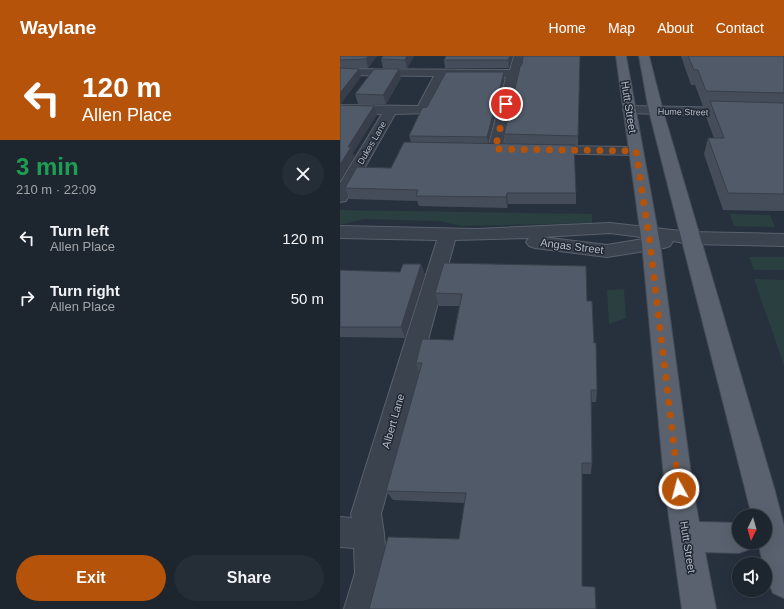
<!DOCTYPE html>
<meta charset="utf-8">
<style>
body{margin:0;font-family:Arial,sans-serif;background:#252d36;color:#f1f3f6;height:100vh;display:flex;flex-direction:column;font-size:15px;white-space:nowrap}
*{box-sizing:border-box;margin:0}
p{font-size:13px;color:#a0a5aa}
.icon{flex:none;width:22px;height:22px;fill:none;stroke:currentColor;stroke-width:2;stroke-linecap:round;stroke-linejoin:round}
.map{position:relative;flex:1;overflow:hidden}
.panel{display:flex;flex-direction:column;background:#1d252e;width:340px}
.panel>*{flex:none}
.top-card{background:#b45309;color:#fff;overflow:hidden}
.needle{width:26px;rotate:185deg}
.tools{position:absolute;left:392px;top:453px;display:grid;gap:8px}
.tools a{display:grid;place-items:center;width:40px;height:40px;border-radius:50%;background:#1d252e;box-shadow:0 4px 16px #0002,0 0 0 1px #3b424a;font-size:20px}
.pin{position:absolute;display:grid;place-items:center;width:34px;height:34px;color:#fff;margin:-17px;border:2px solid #fff;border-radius:50%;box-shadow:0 1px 4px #0007}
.me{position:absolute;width:44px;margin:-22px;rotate:353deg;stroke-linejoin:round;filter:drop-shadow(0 0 3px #0008)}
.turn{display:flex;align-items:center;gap:14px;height:84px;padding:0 16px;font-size:18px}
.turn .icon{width:52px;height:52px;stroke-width:2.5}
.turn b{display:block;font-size:28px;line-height:34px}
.round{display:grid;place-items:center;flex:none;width:42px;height:42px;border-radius:21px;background:#252d36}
.head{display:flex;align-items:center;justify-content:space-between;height:68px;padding:0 16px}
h1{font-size:24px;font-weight:800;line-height:30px;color:#1e9e55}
.action{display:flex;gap:8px;margin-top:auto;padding:8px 16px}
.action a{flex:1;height:46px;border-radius:24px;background:#b45309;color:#fff;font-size:16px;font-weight:800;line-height:46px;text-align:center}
.action a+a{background:#252d36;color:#f1f3f6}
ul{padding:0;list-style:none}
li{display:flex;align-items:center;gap:12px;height:60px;padding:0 16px}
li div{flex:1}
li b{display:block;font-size:15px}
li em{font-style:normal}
header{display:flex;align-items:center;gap:24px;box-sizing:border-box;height:56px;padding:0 20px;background:#b45309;color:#fff}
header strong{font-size:19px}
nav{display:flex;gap:22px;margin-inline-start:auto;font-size:14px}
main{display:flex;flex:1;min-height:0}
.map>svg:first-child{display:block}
</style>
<header>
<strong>Waylane</strong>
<nav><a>Home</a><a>Map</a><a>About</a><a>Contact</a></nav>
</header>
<main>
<section class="panel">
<div class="top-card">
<div class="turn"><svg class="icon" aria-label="left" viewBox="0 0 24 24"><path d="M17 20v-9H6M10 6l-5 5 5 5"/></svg><div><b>120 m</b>Allen Place</div></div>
</div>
<div class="head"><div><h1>3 min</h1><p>210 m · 22:09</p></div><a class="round"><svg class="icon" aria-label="close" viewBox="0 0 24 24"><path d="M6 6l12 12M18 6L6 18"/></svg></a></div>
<ul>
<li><svg class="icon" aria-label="left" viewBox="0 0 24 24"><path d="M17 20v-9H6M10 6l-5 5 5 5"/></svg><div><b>Turn left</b><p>Allen Place</p></div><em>120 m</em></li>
<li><svg class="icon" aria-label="right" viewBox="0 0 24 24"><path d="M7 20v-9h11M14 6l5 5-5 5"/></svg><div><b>Turn right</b><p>Allen Place</p></div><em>50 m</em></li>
</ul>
<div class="action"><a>Exit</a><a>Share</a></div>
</section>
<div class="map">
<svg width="444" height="553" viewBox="0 0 444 553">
<rect width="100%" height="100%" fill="#27313e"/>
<path fill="#2a3f40" d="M 0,154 L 252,158 L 252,167 L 121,170 L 99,165 L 24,163 L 3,168 L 0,168 Z
M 390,158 L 430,159 L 435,171 L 394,170 Z
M 409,201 L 444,201 L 444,214 L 414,214 Z
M 414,223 L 444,224 L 444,309 Z
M 284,233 L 286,262 L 269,268 L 267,234 Z"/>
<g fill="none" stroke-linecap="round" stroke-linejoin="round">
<g stroke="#59616c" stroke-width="2">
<path id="minor" d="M 174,0 L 184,0 L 181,16 L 179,19 L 162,93 L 160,96 L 155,97 L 150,96 L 148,93 L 166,21 L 106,21 L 87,57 L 55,58 L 8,141 L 6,145 L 0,146 L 0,127 L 42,58 L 0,57 L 0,49 L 78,50 L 94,20 L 0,19 L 0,13 L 170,14 Z
M 290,50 L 444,53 L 444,61 L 285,57 L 283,54 L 285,51 Z
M 205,90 L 296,91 L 301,92 L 303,95 L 301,98 L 296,99 L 200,97 L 198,94 L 200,91 Z
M 270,167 L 350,176 L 444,178 L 444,190 L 350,188 L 333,185 L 330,190 L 324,192 L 267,201 L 195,192 L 189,190 L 186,186 L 189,182 L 115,184 L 41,458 L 44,478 L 47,517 L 38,553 L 4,553 L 15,517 L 14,492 L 0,491 L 0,461 L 12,462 L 11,458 L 97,184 L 0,182 L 0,170 L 136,173 ZM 270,177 L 309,182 L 267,189 L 202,181 Z"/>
</g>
<g stroke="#444c57" stroke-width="2">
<path id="major" d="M 276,0 L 286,0 L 320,188 L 353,433 L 359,466 L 399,467 L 399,486 L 412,486 L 410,493 L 399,497 L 365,496 L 376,553 L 342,553 L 325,433 L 302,188 Z
M 299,0 L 309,0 L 323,55 L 434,432 L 444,470 L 444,542 L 433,537 L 428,526 L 425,508 L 423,508 L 418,486 L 425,486 L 425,460 L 412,460 L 309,55 Z"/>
</g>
<use href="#minor" fill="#3b434e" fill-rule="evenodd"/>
<use href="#major" fill="#59626e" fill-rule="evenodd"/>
</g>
<path fill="#454d5a" d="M 0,0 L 37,0 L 28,12 L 0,12 Z
M 43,0 L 74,0 L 67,12 L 43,12 L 41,3 Z
M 106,0 L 173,0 L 169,12 L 105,12 L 104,4 Z
M 240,0 L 238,89 L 165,88 L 164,78 Z
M 341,0 L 444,0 L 444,155 L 383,154 L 364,98 L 368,82 L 374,82 L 366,61 L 369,50 L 363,50 L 355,29 L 351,29 Z
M 164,16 L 164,22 L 148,87 L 236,137 L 236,148 L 168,148 L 167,152 L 79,150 L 77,145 L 9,143 L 5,132 L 51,112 L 71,86 L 69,80 L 87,51 Z
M 61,22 L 46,48 L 18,48 L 15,38 Z
M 104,207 L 247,245 L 257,334 L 256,346 L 251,346 L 252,407 L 251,418 L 242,418 L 242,530 L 119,483 L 125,447 L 53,444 L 46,435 L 79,316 L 76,307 L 113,284 L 119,250 L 99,250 L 95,237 Z
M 81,208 L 85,219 L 65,282 L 0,281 L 0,215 L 60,216 Z"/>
<path fill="#383f4a" d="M 28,0 L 37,0 L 28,12 L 26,3 Z
M 67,0 L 74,0 L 67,12 L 65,4 Z
M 170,0 L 173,0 L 169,12 L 168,4 Z
M 19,13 L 21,21 L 1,48 L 0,48 L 0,37 Z
M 59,13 L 61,22 L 46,48 L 43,39 Z
M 164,16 L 164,22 L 148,87 L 147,81 Z
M 34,50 L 37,59 L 13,97 L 15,100 L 0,124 L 0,109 L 8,91 Z
M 167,137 L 168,148 L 167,152 L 166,141 Z
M 81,208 L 85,219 L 65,282 L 61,271 Z"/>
<path fill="#505a69" stroke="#383f4a" d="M 0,0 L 28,0 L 26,3 L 0,4 Z
M 43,0 L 67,0 L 65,4 L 41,3 Z
M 106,0 L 170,0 L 168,4 L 104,4 Z
M 183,0 L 240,0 L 238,80 L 164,78 L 180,11 L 182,8 Z
M 348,0 L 444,0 L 444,37 L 366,35 L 358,14 L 354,14 Z
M 0,12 L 19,13 L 0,37 Z
M 34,13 L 59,13 L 43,39 L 15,38 Z
M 106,16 L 164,16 L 147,81 L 69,80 L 82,52 L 87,51 Z
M 370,45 L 444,47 L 444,138 L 388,137 L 368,82 L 384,82 Z
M 0,49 L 34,50 L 8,91 L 11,91 L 0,109 Z
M 64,86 L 234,89 L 236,137 L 167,137 L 166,141 L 76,140 L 78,134 L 5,132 L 17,111 L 51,112 Z
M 104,207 L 246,210 L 247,245 L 252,245 L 254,287 L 256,287 L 257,334 L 251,334 L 252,407 L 242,407 L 242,530 L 255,531 L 256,553 L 29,553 L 48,481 L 119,483 L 126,437 L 46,435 L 82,307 L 76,307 L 82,283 L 113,284 L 122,238 L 95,237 Z
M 63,208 L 81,208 L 61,271 L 0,271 L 0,214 L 60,216 Z"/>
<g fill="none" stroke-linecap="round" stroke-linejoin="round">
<path stroke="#b45309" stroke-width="7" stroke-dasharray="0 12.6" d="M 166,48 L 155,93 L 296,95 L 310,188 L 339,433"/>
</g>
<g text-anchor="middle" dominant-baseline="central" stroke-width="3" stroke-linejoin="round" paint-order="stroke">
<g font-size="9" fill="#b7bec9" stroke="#202833">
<text transform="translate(343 56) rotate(1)">Hume Street</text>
<text transform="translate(32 87) rotate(-60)">Dukes Lane</text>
</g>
<g font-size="11" fill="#b7bec9" stroke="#202833">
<text transform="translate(289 51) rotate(81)">Hutt Street</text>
<text transform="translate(232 190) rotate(7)">Angas Street</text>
<text transform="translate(53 365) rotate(-74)">Albert Lane</text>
<text transform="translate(348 491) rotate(81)">Hutt Street</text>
</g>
</g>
</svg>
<div class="tools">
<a><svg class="needle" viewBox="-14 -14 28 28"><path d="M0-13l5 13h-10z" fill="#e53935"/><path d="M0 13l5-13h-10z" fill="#a0a5aa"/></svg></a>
<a><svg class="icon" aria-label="sound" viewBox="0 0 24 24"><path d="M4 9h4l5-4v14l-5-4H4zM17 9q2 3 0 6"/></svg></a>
</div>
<div class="pin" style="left:166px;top:48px;background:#d93025"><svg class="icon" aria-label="arrive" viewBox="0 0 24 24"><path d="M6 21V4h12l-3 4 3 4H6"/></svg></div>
<svg class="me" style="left:339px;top:433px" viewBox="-20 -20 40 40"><circle r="17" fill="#b45309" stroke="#fff" stroke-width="3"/><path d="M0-11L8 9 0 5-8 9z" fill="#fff"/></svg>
</div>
</main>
